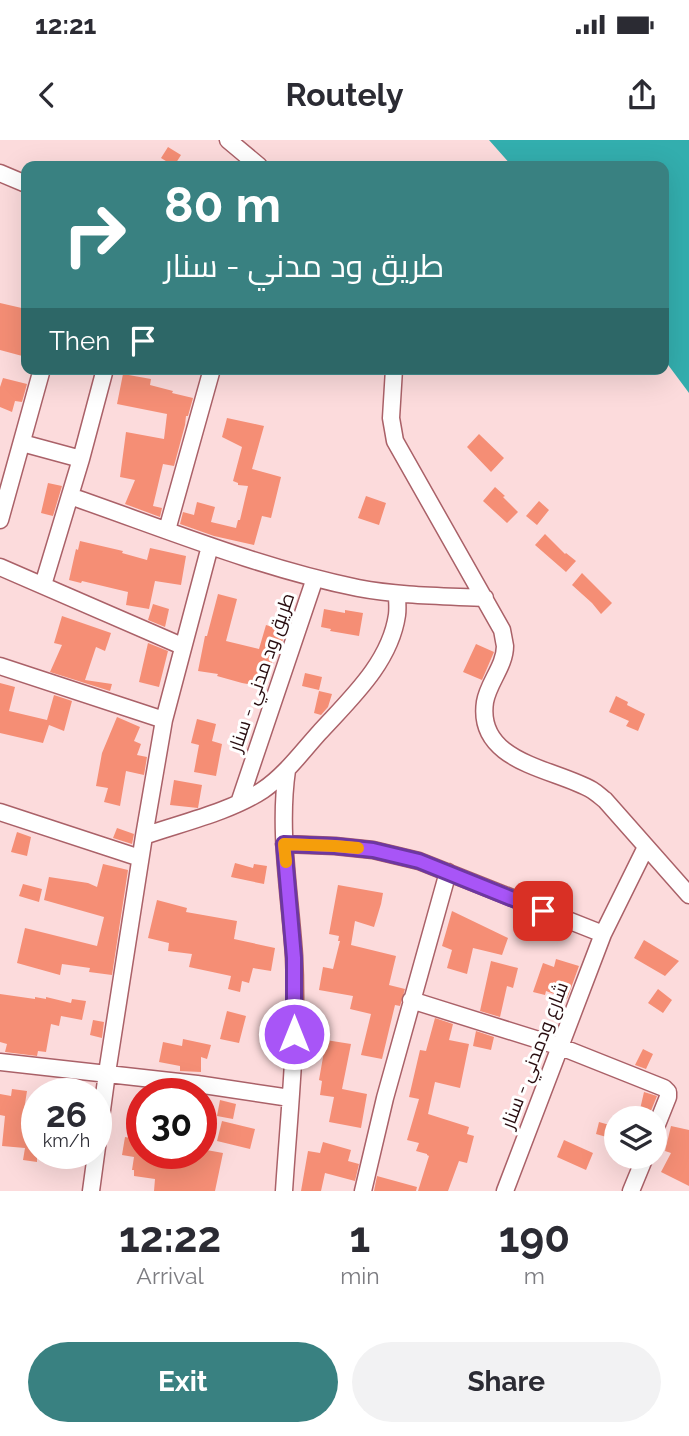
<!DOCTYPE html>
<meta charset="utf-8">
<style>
body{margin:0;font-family:Raleway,Cairo,sans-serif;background:#f2f2f3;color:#2b2b33;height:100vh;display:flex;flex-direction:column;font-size:26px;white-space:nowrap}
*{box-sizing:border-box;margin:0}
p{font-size:23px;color:#7c7c81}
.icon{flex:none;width:38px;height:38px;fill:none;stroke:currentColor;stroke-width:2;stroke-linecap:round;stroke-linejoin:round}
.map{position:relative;height:1051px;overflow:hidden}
.side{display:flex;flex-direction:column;background:#fff;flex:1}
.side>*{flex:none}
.guide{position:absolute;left:21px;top:21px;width:648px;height:214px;border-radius:14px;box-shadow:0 7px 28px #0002;background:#398181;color:#fff;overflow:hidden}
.tools{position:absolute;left:604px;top:966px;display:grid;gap:14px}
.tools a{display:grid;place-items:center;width:63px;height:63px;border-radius:50%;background:#fff;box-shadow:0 7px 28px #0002;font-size:35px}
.speed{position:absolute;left:21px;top:938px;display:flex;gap:14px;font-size:35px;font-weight:700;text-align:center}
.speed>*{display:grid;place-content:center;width:91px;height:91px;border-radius:50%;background:#fff;box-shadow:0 7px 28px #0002;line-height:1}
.speed small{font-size:18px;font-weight:400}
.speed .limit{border:10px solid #d22;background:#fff;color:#111}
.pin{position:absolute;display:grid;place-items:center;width:60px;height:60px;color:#fff;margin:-30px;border-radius:14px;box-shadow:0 4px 10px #0006}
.me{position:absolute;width:77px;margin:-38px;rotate:0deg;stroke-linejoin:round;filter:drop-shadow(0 0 5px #0008)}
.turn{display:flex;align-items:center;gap:24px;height:147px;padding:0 28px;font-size:32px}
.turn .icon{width:91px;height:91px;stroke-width:2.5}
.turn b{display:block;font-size:49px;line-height:60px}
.then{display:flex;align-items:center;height:66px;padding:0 28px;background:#0003;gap:14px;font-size:26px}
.eta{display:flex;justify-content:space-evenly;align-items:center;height:119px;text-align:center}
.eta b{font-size:42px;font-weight:700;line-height:49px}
.action{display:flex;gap:14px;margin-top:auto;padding:14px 28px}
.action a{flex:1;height:80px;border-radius:42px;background:#398181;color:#fff;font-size:28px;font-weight:700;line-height:80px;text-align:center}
.action a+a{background:#f2f2f3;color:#2b2b33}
.status{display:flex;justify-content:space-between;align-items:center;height:49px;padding:0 35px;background:#fff;direction:ltr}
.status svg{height:19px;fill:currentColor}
header{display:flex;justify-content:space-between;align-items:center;height:91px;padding:0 28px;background:#fff;font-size:32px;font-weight:700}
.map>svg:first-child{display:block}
</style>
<div class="status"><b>12:21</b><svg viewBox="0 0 49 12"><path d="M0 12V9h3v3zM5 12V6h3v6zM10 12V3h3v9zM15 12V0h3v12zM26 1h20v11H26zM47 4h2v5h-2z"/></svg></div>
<header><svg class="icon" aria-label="back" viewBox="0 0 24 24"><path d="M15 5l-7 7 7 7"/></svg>Routely<svg class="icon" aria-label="share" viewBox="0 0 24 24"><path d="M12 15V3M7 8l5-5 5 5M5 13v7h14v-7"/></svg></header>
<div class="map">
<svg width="689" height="1051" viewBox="0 0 689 1051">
<rect width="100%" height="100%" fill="#fcdbdc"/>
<path fill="#33aeae" d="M 489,0 L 689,0 L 689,253 L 663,218 L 663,26 L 512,26 Z"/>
<path fill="#f58e75" d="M 168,7 L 181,15 L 174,26 L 161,18 Z
M 0,163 L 26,169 L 26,217 L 0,210 Z
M 123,234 L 151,239 L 150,245 L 173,251 L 172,253 L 193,258 L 188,276 L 186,276 L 185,285 L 174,326 L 163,324 L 153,366 L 162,368 L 160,377 L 125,364 L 135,340 L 120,337 L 126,292 L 164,299 L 167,274 L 117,264 Z
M 3,238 L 27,244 L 22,262 L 15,261 L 12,272 L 0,267 L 0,247 Z
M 227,278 L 264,286 L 252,329 L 281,337 L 271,378 L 262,376 L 254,405 L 214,396 L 180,384 L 183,372 L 194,375 L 197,362 L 215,367 L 211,382 L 236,388 L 238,380 L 240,380 L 248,346 L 238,345 L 238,343 L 233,341 L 242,307 L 222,297 Z
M 479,294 L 504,318 L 491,332 L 467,307 Z
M 48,343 L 62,346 L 53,376 L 41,373 Z
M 495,347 L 505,356 L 503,357 L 518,372 L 507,383 L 483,361 Z
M 366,356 L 386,363 L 379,385 L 358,378 Z
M 539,361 L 549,370 L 537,385 L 526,376 Z
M 545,394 L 565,414 L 566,413 L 576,421 L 566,432 L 535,405 Z
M 80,401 L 123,411 L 122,413 L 147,420 L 150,408 L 186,416 L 181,445 L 155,441 L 149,469 L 126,465 L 128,452 L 82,441 L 81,443 L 69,440 L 76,409 L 78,410 Z
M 582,433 L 612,463 L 601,474 L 592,463 L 572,445 Z
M 218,454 L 237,459 L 226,501 L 259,509 L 266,485 L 286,491 L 281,505 L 277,504 L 265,547 L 242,543 L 217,536 L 218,534 L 198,531 L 205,496 L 207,496 Z
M 153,464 L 169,469 L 165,487 L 148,480 Z
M 324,469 L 345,473 L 345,470 L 363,473 L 359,496 L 330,491 L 331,489 L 321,487 Z
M 62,476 L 111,493 L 105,511 L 96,507 L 85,540 L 112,544 L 110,551 L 50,532 L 62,505 L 54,503 Z
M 148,503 L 168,511 L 159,547 L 139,542 Z
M 476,504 L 494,512 L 482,540 L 463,532 Z
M 305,533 L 322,537 L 319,550 L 302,546 Z
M 0,543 L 15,547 L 9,571 L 47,580 L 54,555 L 72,561 L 64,591 L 49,585 L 43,603 L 0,593 Z
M 319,551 L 332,554 L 328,567 L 321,575 L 314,573 Z
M 616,556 L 628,562 L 627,565 L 645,574 L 638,591 L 626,586 L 629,581 L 609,572 Z
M 117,577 L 140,587 L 134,601 L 141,604 L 137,615 L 147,617 L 144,635 L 126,631 L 120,666 L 104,662 L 108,648 L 96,646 L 102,613 Z
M 197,579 L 216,584 L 212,601 L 222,604 L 216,636 L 194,632 L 199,605 L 191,603 Z
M 174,640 L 202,645 L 198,668 L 170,665 Z
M 117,688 L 134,694 L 132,704 L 113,698 Z
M 17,692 L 31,697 L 27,716 L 11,712 Z
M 235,723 L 253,728 L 254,724 L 267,726 L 264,744 L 231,737 Z
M 103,724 L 128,730 L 112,835 L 89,832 L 90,828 L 62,824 L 60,835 L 17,823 L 25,788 L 97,806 L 104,777 L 44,760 L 49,737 L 88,743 L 97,747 Z
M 23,744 L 42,749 L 39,762 L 19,756 Z
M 338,745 L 383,753 L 381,764 L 374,787 L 355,781 L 351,805 L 396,816 L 389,845 L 405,849 L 400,866 L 395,865 L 382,919 L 361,915 L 371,874 L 350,869 L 353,856 L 319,850 L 323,827 L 333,829 L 340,801 L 338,801 L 339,796 L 329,794 Z
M 157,760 L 187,768 L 186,772 L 237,781 L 234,799 L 275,808 L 271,831 L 253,828 L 249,843 L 242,841 L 240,852 L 228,849 L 231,836 L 189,827 L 192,814 L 168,811 L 169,803 L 148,798 Z
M 452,771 L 508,798 L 502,815 L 473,808 L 467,834 L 447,828 L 452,810 L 442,806 Z
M 644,800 L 679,821 L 665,836 L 634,818 Z
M 556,819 L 579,826 L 567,859 L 546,851 L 545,855 L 533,852 L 543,823 L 554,827 Z
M 491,821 L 518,828 L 513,848 L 507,846 L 500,877 L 480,871 Z
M 658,849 L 672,860 L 663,873 L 648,863 Z
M 0,854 L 35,859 L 35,857 L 46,859 L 46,857 L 71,863 L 72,859 L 86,861 L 82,880 L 61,876 L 59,886 L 51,884 L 46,912 L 38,911 L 37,916 L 5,912 L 7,904 L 0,902 Z
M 227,871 L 246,876 L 239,903 L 220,899 Z
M 435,878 L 453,884 L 449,900 L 469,904 L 460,948 L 435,942 L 428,974 L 469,987 L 467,994 L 474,996 L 467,1023 L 459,1021 L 448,1051 L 418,1051 L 429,1016 L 427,1015 L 427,1014 L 416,1011 L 419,1003 L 407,1000 L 419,959 L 409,957 L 420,910 L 426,911 Z
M 93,880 L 104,882 L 102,898 L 90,895 Z
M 476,891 L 494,897 L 491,910 L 473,906 Z
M 183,899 L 211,905 L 207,919 L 201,917 L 201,932 L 180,931 L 180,926 L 159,922 L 163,902 L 182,906 Z
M 326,900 L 351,904 L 342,949 L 367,954 L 361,988 L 329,982 L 334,957 L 320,955 L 322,941 L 319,940 Z
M 643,909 L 653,914 L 646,929 L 635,925 Z
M 12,949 L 27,951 L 24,970 L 29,971 L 24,992 L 27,993 L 30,980 L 37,980 L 37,1022 L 23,1020 L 25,1008 L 2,1006 L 5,976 L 0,975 L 0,954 L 11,956 Z
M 644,952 L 657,956 L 648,978 L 638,978 Z
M 220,960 L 236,964 L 233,979 L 217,976 Z
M 222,981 L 255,989 L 250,1009 L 217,1001 Z
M 599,982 L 613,986 L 610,998 L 596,994 Z
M 671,986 L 689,990 L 689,1046 L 661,1032 L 671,1013 L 665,1011 Z
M 125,997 L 142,1000 L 142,1013 L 161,1013 L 191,1019 L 192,1013 L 201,1013 L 201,1009 L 223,1013 L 215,1051 L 154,1051 L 155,1039 L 134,1036 L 134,1030 L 132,1030 L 134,1017 L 122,1015 Z
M 564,1000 L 593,1013 L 586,1030 L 557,1017 Z
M 323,1002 L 351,1010 L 348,1021 L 359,1024 L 355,1041 L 325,1033 L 321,1051 L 301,1051 L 308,1011 L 320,1013 Z
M 377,1036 L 417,1047 L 416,1051 L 374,1051 Z"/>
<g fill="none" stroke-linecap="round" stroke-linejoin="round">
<g stroke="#aa6168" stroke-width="19">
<path id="minor" d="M 228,0 L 259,26
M 0,33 L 26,44
M 394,229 L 391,278 L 395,301 L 502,490 C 503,495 504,501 505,506 C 505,526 488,543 485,562 C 476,623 554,628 592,650 C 597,653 601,657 605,660 L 689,755
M 22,303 L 81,319
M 70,356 C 165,389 260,428 358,448 C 400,456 443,456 485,458
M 0,380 L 42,229
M 167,390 L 212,229
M 0,427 L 182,506
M 43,445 L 81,319 L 105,229
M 0,526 L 164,580
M 239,663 L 315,438
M 0,672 L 140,718
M 144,696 C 181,683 230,672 263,650 C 285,635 301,613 319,593 C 350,559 390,523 397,475 C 398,468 397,461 397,454
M 284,704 L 335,706 L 373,710 L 419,721 L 603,794
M 411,860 L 561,907 L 664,948 L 668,952 L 668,957 L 654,992
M 0,922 L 197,944 L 290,958
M 91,1051 L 107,933 L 144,696 L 164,580 L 210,406
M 284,1051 C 289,973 298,894 294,816 C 290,754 278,692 287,630
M 363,1051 L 385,958 L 448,732
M 505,1051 L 603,794 L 646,707
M 631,1051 L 645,1017"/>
</g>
<use href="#minor" stroke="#fff" stroke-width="16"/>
</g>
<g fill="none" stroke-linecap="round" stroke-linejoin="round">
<g stroke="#6d37a1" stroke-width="18">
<path id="route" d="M 294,894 L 294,818 L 284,704 L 335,706 L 373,710 L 419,721 L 543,771"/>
</g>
<use href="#route" stroke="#a855f7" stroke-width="12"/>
<path stroke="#f59e0b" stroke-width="12" d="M 286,722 L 284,704 L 335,706 L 358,708"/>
</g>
<g text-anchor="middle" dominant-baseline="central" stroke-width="6" stroke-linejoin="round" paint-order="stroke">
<g font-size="19" fill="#280c0f" stroke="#fff">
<text transform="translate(261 532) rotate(-71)">طريق ود مدني - سنار</text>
<text transform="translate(534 915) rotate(-69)">شارع ودمدني - سنار</text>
</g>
</g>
</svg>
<div class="tools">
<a><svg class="icon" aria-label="layers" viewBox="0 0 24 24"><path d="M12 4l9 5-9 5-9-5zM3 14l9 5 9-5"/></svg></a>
</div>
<div class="speed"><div>26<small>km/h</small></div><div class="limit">30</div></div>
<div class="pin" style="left:543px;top:771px;background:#d93025"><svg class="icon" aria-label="arrive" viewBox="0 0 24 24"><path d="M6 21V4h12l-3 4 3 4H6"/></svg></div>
<svg class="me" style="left:294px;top:894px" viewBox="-20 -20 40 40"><circle r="17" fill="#a855f7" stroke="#fff" stroke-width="3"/><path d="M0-11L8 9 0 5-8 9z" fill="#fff"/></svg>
<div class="guide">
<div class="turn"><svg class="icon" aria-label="right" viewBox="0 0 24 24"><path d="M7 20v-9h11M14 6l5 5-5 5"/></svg><div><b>80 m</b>طريق ود مدني - سنار</div></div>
<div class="then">Then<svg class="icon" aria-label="arrive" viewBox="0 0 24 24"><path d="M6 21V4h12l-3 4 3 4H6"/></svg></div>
</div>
</div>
<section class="side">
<div class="eta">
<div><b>12:22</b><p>Arrival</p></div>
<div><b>1</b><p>min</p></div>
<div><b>190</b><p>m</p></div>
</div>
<div class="action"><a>Exit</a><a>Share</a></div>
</section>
